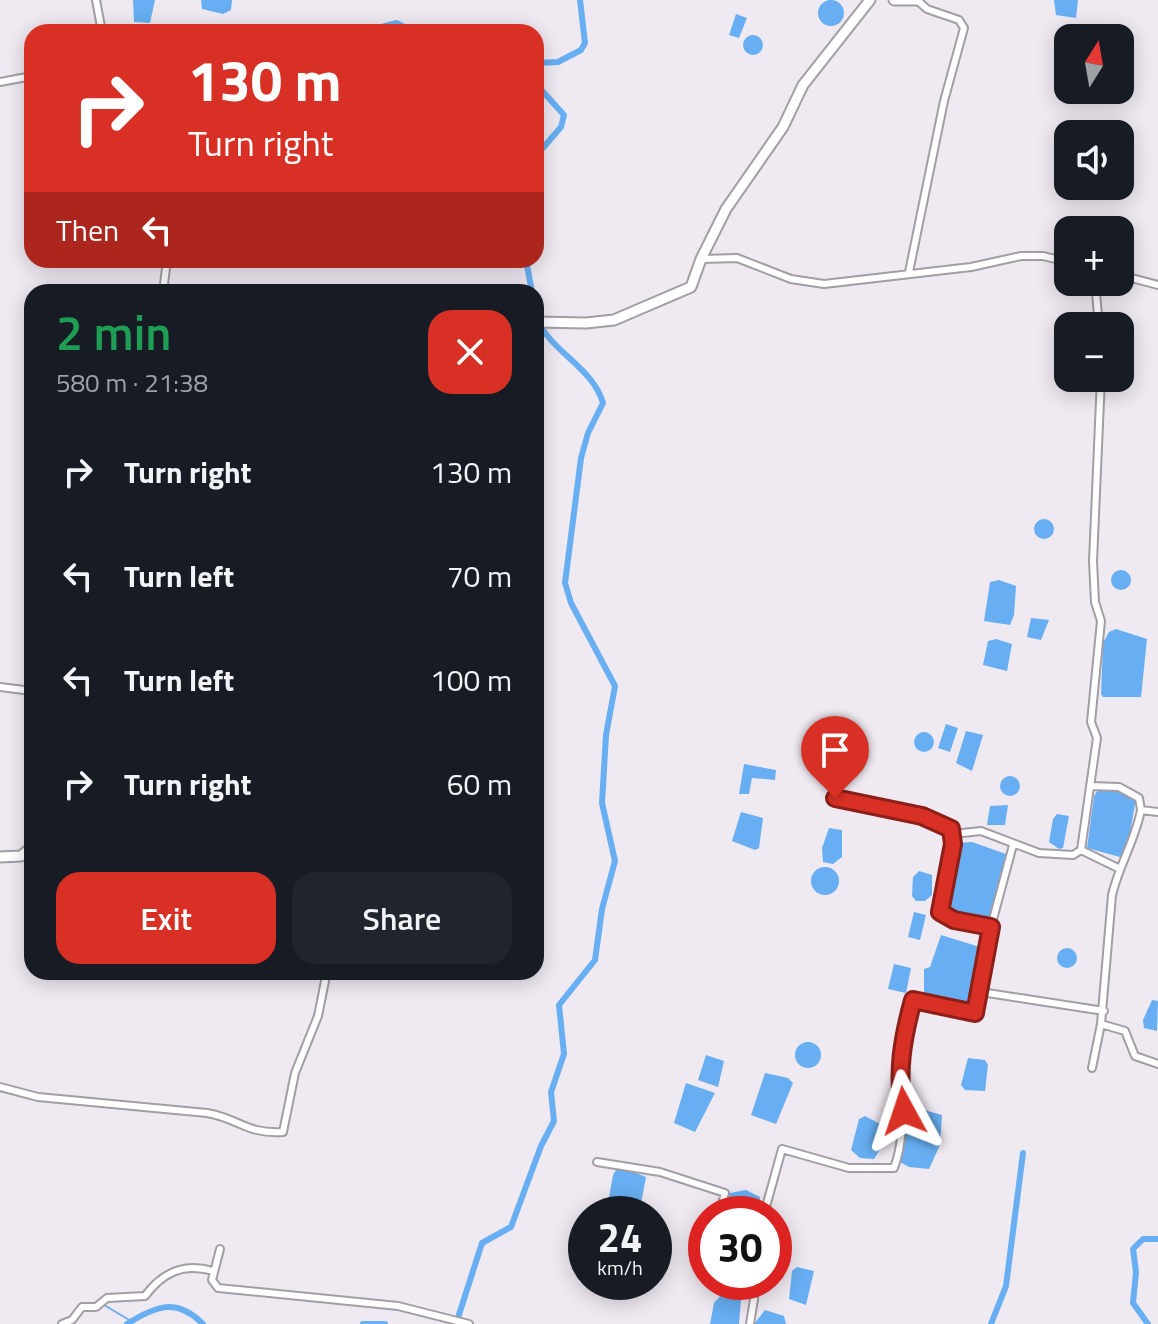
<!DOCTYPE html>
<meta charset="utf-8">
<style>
body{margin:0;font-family:"Titillium Web",sans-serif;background:#20242c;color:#f1f3f6;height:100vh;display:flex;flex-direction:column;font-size:30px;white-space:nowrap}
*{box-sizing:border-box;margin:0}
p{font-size:26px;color:#9ea1a6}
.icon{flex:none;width:44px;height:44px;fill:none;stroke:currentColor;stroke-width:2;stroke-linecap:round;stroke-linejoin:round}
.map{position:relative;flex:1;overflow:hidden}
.sheet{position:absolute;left:24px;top:284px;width:520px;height:696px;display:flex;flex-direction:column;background:#171b24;border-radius:24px;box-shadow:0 4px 20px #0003}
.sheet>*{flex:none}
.top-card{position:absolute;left:24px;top:24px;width:520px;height:244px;border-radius:24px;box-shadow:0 4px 20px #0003;background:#d93025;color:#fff;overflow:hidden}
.needle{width:52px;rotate:11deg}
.buttons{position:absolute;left:1054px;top:24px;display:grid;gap:16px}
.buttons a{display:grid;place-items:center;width:80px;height:80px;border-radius:16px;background:#171b24;box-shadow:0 4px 20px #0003;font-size:40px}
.speed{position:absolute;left:568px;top:1196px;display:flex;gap:16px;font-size:40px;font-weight:700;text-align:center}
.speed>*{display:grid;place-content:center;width:104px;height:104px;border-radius:50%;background:#171b24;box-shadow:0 4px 20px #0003;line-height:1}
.speed small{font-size:20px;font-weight:400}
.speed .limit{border:12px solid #d22;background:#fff;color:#111}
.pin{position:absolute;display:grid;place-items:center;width:68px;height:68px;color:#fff;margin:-82px -34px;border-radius:50% 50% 50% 0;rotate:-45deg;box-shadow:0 0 8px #0007}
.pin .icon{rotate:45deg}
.me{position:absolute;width:88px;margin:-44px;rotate:355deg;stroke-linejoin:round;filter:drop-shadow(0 0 6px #0008)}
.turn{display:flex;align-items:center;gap:28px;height:168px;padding:0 32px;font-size:36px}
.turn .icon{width:104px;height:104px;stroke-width:2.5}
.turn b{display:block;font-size:56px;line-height:68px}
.then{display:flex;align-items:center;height:76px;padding:0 32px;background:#0003;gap:16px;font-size:30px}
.round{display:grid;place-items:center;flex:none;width:84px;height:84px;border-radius:24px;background:#20242c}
.head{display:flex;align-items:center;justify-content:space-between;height:136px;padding:0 32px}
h1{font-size:48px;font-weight:600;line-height:60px;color:#1e9e55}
.action{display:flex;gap:16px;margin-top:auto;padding:16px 32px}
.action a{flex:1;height:92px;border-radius:24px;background:#d93025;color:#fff;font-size:32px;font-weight:600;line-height:92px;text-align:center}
.action a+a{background:#20242c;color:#f1f3f6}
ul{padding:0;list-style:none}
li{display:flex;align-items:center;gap:24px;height:104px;padding:0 32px}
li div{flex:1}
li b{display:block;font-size:30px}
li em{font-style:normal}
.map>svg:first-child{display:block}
</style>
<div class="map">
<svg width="1158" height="1324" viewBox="0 0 1158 1324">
<rect width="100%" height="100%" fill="#efe9f1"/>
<path fill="#67aff2" d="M818 13a13 13 0 1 1 26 0a13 13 0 1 1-26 0Z
M 133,0 L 155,0 L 150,23 L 134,22 Z
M 201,0 L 232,0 L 231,10 L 223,14 L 202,9 Z
M 1054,0 L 1078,0 L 1076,18 L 1056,15 Z
M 736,14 L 747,18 L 739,38 L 729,35 Z
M743 45a10 10 0 1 1 20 0a10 10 0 1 1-20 0Z
M1034 529a10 10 0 1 1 20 0a10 10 0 1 1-20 0Z
M1111 580a10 10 0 1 1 20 0a10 10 0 1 1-20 0Z
M 999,580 L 1016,586 L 1014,615 L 1010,625 L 984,621 L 990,582 Z
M 1031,618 L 1049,620 L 1041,640 L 1027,637 Z
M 1116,629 L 1147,639 L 1141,697 L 1103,697 L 1101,694 L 1103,643 L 1109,632 Z
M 996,639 L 1012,644 L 1007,671 L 983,665 L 988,641 Z
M 946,724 L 958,728 L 950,752 L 938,748 Z
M 966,731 L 983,735 L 972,771 L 956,763 Z
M914 742a10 10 0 1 1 20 0a10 10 0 1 1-20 0Z
M 744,764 L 776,770 L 775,780 L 752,778 L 749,794 L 739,794 Z
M1000 786a10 10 0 1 1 20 0a10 10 0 1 1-20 0Z
M 1107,789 L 1136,798 L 1128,846 L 1120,857 L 1087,848 L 1094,796 L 1098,790 Z
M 1008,805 L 1005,825 L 987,825 L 990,806 Z
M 741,812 L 763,818 L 759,848 L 755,850 L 732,841 Z
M 1057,814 L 1069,816 L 1063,848 L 1059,849 L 1049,842 L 1053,819 Z
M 829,828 L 842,830 L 842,857 L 833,864 L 823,862 L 822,848 Z
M 972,842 L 1006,854 L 991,917 L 986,921 L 953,916 L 944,909 L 959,843 Z
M811 881a14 14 0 1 1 28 0a14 14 0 1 1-28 0Z
M 919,871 L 932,875 L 932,895 L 925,901 L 916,901 L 912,896 L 913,877 Z
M 914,912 L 926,915 L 920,940 L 908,937 Z
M 941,935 L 983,948 L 972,1006 L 929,999 L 924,995 L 924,969 L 930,967 Z
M1057 958a10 10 0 1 1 20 0a10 10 0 1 1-20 0Z
M 894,964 L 911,968 L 906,993 L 888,989 Z
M 1152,1000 L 1158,1001 L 1157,1031 L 1144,1028 L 1143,1020 Z
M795 1055a13 13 0 1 1 26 0a13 13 0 1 1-26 0Z
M 706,1055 L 724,1061 L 718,1087 L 698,1080 Z
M 968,1058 L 985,1060 L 988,1065 L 985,1091 L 965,1090 L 961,1085 Z
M 765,1073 L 788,1078 L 793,1083 L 776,1124 L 751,1115 Z
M 686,1083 L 715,1093 L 695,1132 L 674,1123 Z
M 910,1106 L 942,1115 L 940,1145 L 929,1169 L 909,1167 L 900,1162 Z
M 865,1116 L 884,1126 L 881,1148 L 874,1159 L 860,1158 L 851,1150 L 859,1119 Z
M 626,1169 L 646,1177 L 639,1214 L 606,1214 L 613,1175 L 616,1170 Z
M 746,1190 L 760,1197 L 759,1214 L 725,1214 L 730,1193 Z
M 797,1267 L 814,1271 L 806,1305 L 789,1299 L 792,1271 Z
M 722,1294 L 741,1300 L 739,1324 L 710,1324 L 714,1303 Z
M 765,1310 L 784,1316 L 786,1324 L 754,1324 Z"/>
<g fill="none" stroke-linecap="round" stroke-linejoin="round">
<path stroke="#67aff2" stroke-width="2" d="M 104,1305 L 131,1321"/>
<path stroke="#67aff2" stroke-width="6" d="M 362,32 L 397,23 L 413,32
M 536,63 L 558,62 L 581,50 L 585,43 L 580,0
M 536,84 L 564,115 L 561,127 L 536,156
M 526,260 L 532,292
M 127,1324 C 157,1305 177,1298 203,1324
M 363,1324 L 385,1324
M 456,1324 L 482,1243 L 511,1227 L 541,1146 L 554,1121 L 551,1092 L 564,1054 L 559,1005 L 595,960 L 602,909 L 615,861 L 602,803 L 606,735 L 615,686 L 571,603 L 565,583 L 581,458 L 588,433 L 603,403 C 593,367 550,352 536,317
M 991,1324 L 1006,1286 L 1023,1153
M 1148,1324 L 1133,1303 L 1136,1272 L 1133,1249 L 1143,1239 L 1158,1239"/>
<g stroke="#a39da5" stroke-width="10">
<path id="minor" d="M 96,0 L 102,32
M 0,82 L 32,76
M 701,259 L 737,258 L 791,279 L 824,284 L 971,267 L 1021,256 L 1043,256 L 1068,262
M 909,272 L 944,101 L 964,28 L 959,20 L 927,9 L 917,0
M 1120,275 L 1158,285
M 1095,282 L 1099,326
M 163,292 L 167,260
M 0,687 L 32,691
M 1090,786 L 1119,787 L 1139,798 L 1141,810 L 1158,812
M 835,798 L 922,816 L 951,829 L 953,844 L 940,912 L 954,920 L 991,927
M 953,834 L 981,831 L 1039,853 L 1073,855 L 1081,850 L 1097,738 L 1091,722 L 1101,621 L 1095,602 L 1093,561 L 1101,378
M 1081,850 L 1120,869
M 981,992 L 1104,1011
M 1101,1024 L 1125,1031 L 1135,1056 L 1158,1064
M 1092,1068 L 1101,1024 L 1112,895 C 1119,865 1135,841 1141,810
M 0,1087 L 38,1097 L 207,1113 C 241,1119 245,1134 283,1132 L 295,1073 L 318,1016 L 326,976
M 597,1162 L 660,1172 L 725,1193 L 719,1214
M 764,1214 L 782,1149 L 849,1168 L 894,1168 C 905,1137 901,1118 900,1087 C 898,1058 906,1028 913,1000 L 975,1013 L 991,927 L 1013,845
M 220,1249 L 212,1280 L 218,1288 L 398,1306 L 469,1324
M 750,1282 L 754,1299 L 750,1324
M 62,1324 L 72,1320 L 82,1307 L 96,1307 L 107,1298 L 145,1296 C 162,1273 183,1262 213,1271"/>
</g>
<g stroke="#a39da5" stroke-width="13">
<path id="secondary" d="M 894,0 L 918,0
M 536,322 L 586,323 L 614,320 L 691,287 L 701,259 L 726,209 L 783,127 L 803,85 L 870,0
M 0,857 L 21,856 L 32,847"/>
</g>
<use href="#minor" stroke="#fff" stroke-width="6"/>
<use href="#secondary" stroke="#fff" stroke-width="9"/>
</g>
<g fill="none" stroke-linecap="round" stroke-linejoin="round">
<g stroke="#8d1f18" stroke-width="20">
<path id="route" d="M 835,798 L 922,816 L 951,829 L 953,844 L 940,912 L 954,920 L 991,927 L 975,1013 L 913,1000 C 903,1037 896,1073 904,1111"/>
</g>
<use href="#route" stroke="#d93025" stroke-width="14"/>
</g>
</svg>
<div class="buttons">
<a><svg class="needle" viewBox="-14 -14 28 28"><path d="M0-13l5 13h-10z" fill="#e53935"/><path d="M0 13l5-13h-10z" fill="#9ea1a6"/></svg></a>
<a><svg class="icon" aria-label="sound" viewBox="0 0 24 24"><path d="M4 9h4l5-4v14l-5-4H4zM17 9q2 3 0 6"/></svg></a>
<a>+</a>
<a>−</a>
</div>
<div class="speed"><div>24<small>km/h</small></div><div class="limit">30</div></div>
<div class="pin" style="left:835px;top:798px;background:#d93025"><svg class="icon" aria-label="arrive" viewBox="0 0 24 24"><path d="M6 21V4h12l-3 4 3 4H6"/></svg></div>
<svg class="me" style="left:904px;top:1111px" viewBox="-20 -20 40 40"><path d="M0-17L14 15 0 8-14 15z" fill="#d93025" stroke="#fff" stroke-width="4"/></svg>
<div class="top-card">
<div class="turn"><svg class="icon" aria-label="right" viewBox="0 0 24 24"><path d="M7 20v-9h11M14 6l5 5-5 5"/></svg><div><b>130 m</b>Turn right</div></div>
<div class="then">Then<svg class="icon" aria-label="left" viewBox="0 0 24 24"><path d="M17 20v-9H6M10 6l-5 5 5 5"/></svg></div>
</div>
<section class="sheet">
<div class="head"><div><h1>2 min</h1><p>580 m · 21:38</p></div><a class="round" style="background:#d93025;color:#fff"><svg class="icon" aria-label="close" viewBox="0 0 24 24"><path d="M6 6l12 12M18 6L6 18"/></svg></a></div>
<ul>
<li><svg class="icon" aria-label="right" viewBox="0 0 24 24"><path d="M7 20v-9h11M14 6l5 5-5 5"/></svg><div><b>Turn right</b></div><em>130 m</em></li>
<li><svg class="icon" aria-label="left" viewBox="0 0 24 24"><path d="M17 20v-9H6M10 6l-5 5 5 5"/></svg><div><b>Turn left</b></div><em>70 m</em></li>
<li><svg class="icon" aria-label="left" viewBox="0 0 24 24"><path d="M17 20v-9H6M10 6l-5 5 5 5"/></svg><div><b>Turn left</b></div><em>100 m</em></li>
<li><svg class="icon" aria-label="right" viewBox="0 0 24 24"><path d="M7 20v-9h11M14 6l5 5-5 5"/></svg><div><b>Turn right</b></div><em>60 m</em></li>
</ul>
<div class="action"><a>Exit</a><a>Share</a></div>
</section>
</div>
